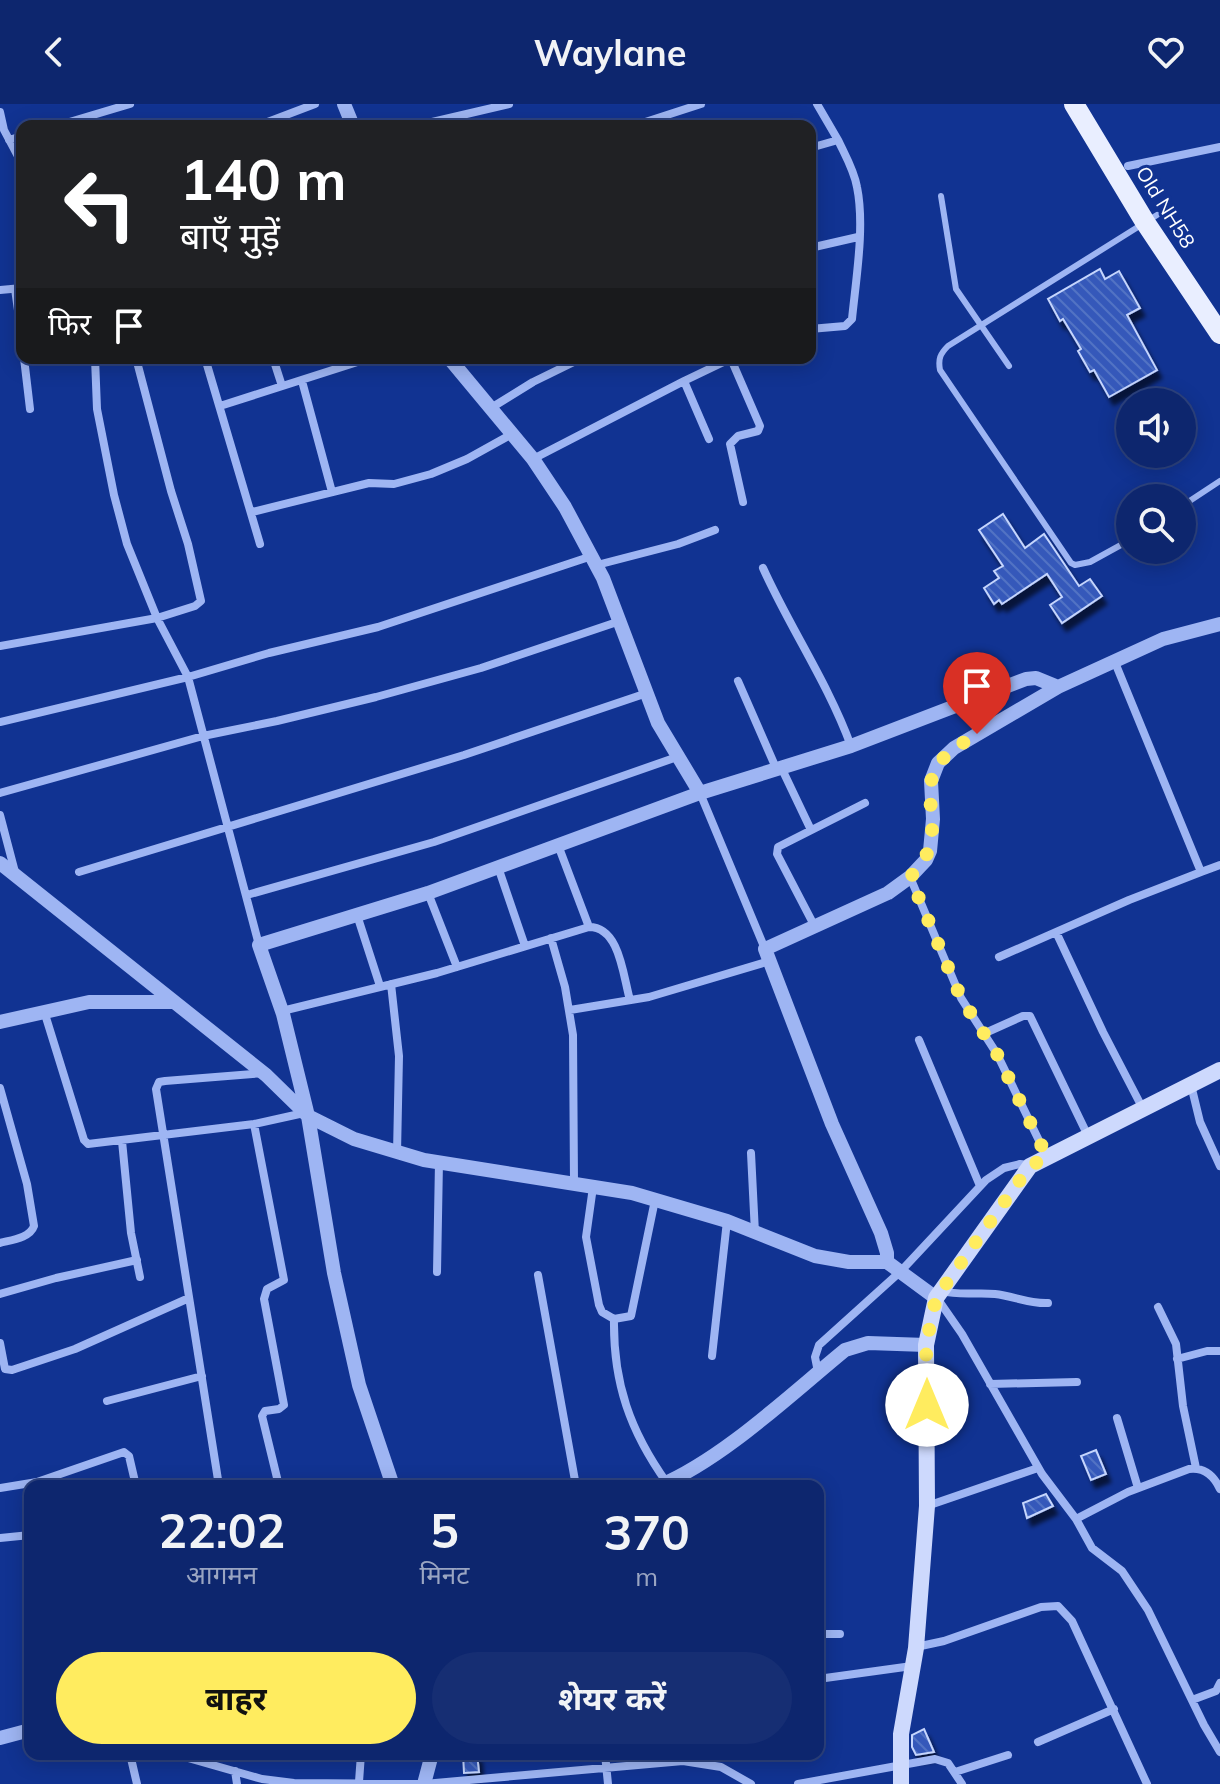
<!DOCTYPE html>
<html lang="hi">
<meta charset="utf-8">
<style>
body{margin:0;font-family:Mulish,"Noto Sans Devanagari",sans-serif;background:#162e73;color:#f1f3f6;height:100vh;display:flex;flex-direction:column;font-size:30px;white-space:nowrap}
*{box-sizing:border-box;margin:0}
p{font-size:26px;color:#9aa5c2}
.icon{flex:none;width:44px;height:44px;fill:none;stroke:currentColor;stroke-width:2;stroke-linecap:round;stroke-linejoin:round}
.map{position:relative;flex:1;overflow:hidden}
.side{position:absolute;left:24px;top:1376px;width:800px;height:280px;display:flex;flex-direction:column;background:#0d266e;border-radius:16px;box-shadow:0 4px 20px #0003,0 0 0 2px #2d4381}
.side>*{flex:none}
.top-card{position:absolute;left:16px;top:16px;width:800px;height:244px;border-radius:16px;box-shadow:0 4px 20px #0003,0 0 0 2px #2d4381;background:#202124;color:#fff;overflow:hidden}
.buttons{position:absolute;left:1116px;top:284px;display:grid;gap:16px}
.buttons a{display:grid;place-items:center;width:80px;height:80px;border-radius:50%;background:#0d266e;box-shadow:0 4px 20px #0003,0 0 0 2px #2d4381;font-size:40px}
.pin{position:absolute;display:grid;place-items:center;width:68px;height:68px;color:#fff;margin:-82px -34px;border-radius:50% 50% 50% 0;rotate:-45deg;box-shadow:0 0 8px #0007}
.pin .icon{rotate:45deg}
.me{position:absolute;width:88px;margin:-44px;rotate:0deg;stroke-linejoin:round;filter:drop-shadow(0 0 6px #0008)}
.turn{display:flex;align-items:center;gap:28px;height:168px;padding:0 32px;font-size:36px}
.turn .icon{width:104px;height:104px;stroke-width:2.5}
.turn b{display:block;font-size:56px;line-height:68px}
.then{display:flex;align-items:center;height:76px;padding:0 32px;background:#0003;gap:16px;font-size:30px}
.eta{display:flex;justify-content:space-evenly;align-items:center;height:136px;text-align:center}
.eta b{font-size:48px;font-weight:700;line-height:56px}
.action{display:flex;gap:16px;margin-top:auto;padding:16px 32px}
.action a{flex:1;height:92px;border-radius:48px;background:#ffec5f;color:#111;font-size:32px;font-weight:700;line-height:92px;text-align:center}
.action a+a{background:#162e73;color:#f1f3f6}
header{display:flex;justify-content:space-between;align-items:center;height:104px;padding:0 32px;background:#0d266e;font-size:36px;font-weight:700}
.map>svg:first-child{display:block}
</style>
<header><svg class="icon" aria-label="back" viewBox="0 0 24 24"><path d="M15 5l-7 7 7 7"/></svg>Waylane<svg class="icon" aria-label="heart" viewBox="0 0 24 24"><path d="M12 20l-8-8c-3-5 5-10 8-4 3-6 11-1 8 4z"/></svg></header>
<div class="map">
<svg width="1220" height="1680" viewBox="0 0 1220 1680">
<defs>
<pattern id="building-back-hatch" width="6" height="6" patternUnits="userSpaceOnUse" patternTransform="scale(2)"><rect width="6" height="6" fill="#3459ba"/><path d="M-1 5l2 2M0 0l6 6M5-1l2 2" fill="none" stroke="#5272c4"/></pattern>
<filter id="shadow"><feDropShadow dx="4.5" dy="8" stdDeviation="2" flood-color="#0009"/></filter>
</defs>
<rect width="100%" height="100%" fill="#113392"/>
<path fill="url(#building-back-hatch)" stroke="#c5d5fd" stroke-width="2" filter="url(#shadow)" d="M 1100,165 L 1105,175 L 1119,167 L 1140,204 L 1127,211 L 1157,266 L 1109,293 L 1094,266 L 1090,268 L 1078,247 L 1081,245 L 1063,215 L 1060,217 L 1048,195 Z
M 1003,410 L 1025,444 L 1044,430 L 1079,482 L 1090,475 L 1102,492 L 1062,519 L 1050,501 L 1062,493 L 1047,470 L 1002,500 L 999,496 L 994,500 L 984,484 L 999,474 L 994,467 L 1003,462 L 979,426 Z
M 1096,1346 L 1106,1370 L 1091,1376 L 1081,1352 Z
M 1046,1390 L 1053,1402 L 1027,1414 L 1023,1399 Z
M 924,1625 L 934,1648 L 916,1651 L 912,1643 L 912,1631 Z
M 463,1650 L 477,1650 L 479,1668 L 464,1669 Z"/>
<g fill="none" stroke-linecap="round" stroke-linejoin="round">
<path stroke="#9eb5f3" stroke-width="6" d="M 941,92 L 956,185 L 1009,262
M 1182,402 L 1220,377
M 1130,436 L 1090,458 L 1075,461 L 1071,459 L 940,266 C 938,255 940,250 948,242 L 1157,111"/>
<path stroke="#9eb5f3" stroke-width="8" d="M 0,8 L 4,26 L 22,60
M 56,22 L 130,0
M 257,22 L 315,0
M 415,22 L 509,0
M 633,22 L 701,0
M 9,36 L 22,32
M 810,44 L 838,36 L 817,0
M 1128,62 L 1220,43
M 810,144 L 858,133
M 15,185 L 22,235
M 0,186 L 22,184
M 810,225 L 845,222 L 852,215 C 856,175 865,122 857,83 C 854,66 845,51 838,36
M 24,254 L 30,305
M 95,254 L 97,305 L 114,391 L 127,440 L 157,514 L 188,573 L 259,841
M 205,254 L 260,440
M 273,254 L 282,282
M 731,255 L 760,322 L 758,327 L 738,332 L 730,340 L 743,398
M 302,277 L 332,388
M 220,302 L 370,254
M 491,304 L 533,278 L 582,254
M 709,335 L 684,277 L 732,254
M 533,355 L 684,277
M 252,408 L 369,379 L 394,380 L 431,370 L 467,355 L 512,330
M 597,461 L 678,440 L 715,426
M 763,464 C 790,524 828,579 851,642
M 0,542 L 157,514 L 195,502 L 201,497 L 188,440 L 171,387 L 136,254
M 738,577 L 776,664
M 0,618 L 188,573 L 269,549 L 378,523 L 592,452
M 781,663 L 811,726
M 0,689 L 203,632 L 277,617 L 376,593 L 481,564 L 620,517
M 700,689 L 765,845
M 0,711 L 15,768
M 498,763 L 525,842
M 79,768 L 464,651 L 647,589
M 1201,768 L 1220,761
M 910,773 L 961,894 L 997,950 L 1047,1053
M 428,789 L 457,863
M 247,791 L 434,738 L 677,653
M 357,811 L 380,882
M 589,823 C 620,823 623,872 630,896
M 815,823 L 777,750 L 778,743 L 865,699
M 1056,828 L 1103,928 L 1143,1005
M 551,834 L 565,883 L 573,931 L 574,1079
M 999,853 L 1129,796 L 1201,768 L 1114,556
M 391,880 L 399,952 L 397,1049
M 570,906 L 649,893 L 770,857
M 44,907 L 84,1036 L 88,1040 L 254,1020 L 304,1009
M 282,907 L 437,869 L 589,823 L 558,741
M 983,930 L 1023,912 L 1030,912 L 1088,1032
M 919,936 L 980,1082
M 1191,981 L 1200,1018 L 1220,1062
M 0,984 L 27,1080 L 34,1122 C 30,1134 11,1136 0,1139
M 254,1020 L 284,1176 L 267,1185 L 264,1195 L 284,1301 L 279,1305 L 265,1307 L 262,1312 L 279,1382
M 122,1037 L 131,1129 L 140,1173
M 751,1049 L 755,1129
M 593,1083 L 586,1133 L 599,1201 L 602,1208 L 614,1215 C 613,1279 630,1327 667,1379
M 437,1168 L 439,1058
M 538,1171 L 576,1382
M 942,1187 C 960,1192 977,1188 995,1190 C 1013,1192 1030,1200 1048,1199
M 0,1190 L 56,1174 L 137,1156
M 937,1194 L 962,1230 L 1042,1370 L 1076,1415 L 1092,1444 L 1122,1467 L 1148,1506 L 1204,1621 L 1220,1648
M 1158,1203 L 1176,1240 L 1183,1302 L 1196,1364
M 614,1215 L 631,1212 L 655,1096
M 0,1239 L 5,1265 L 12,1266 L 75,1245 L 189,1194
M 712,1252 L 727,1117
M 1177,1255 L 1207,1247 L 1220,1247
M 818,1268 L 815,1253 L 819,1241 L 901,1167 L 986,1076 L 1004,1064 L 1020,1060 L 1029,1061
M 990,1280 L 1077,1278
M 107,1297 L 202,1272
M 1117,1314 L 1138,1384
M 219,1382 L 156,985 L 159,978 L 165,977 L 264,969
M 0,1384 L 37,1378 L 124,1348 L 129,1352 L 136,1382
M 927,1402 L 1038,1364
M 1076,1415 L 1128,1388 L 1189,1365 C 1204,1363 1214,1372 1220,1385
M 0,1434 L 30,1431
M 818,1530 L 840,1530
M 916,1543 L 944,1537 L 1041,1503 L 1058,1502 L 1072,1517 L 1147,1680
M 818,1575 L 912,1562
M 1192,1596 L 1216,1587 L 1220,1579
M 1038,1638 L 1114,1605
M 130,1650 L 137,1680
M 174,1650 L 262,1675 L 294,1679 L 424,1680 L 683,1657 L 721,1663 L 751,1680
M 605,1650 L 608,1680
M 235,1667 L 237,1680
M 955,1668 L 1008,1651
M 359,1678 L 361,1650
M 798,1680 L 935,1655 L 948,1659 L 962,1680"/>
<path stroke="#9eb5f3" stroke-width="14" d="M 344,0 L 353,22
M 449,254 L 533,355 L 565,403 L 603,474 L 658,619 L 700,689
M 0,759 L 266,971 L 308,1012 L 354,1035 L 424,1056 L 632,1089 L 727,1117 L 815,1152 L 849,1158 L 887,1158 L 936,1194
M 0,918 L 89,898 L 174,898
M 887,1158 L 887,1149 L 881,1129 L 832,1020 L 765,845 L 888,789 L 910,773 L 926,756 L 930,747 L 933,715 L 931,677 L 938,659 L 954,644 L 1058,583
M 393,1382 L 359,1281 L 334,1169 L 308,1012 L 283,910 L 259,841 L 428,789 L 700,689 L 851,642 L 1026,575 L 1036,574 L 1058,583 L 1163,535 L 1220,520
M 659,1382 C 723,1355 790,1291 845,1246 L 868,1239 L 926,1241
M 0,1634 L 30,1626
M 424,1680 L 432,1650"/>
<path stroke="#cdd9fd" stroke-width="16" d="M 901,1680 L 901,1630 L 916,1544 L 927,1402 L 926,1241 L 936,1194 L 1030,1062 L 1220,966"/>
<path stroke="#e9eeff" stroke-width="20" d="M 1074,0 L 1145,118 L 1220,230"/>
</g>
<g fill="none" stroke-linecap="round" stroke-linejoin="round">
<path stroke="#ffec5f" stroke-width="14" stroke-dasharray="0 25.2" d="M 927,1301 L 926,1241 L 936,1194 L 1030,1062 L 1047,1053 L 997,950 L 961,894 L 910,773 C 948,735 923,712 933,668 C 943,650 960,641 977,630"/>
</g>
<g text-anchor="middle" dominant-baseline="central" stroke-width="6" stroke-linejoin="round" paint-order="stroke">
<g font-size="20" fill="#fff" stroke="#113392">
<text transform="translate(1166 103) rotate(58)">Old NH58</text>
</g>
</g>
</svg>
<div class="buttons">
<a><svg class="icon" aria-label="sound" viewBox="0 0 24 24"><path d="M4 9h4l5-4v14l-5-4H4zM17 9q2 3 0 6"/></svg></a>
<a><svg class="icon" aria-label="search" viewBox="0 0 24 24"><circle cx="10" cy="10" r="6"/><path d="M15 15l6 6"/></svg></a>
</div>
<div class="pin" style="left:977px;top:630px;background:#d93025"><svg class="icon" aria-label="arrive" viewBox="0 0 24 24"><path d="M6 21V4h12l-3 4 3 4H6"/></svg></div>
<svg class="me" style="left:927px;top:1301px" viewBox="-20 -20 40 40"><circle r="19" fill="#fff"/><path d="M0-13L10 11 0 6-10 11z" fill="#ffec5f"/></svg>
<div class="top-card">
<div class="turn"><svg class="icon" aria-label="left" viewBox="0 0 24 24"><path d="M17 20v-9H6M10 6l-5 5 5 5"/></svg><div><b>140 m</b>बाएँ मुड़ें</div></div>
<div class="then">फिर<svg class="icon" aria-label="arrive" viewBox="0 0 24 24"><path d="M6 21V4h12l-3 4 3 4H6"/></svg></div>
</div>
<section class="side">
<div class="eta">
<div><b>22:02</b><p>आगमन</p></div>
<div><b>5</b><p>मिनट</p></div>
<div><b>370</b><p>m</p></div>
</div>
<div class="action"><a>बाहर</a><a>शेयर करें</a></div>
</section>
</div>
